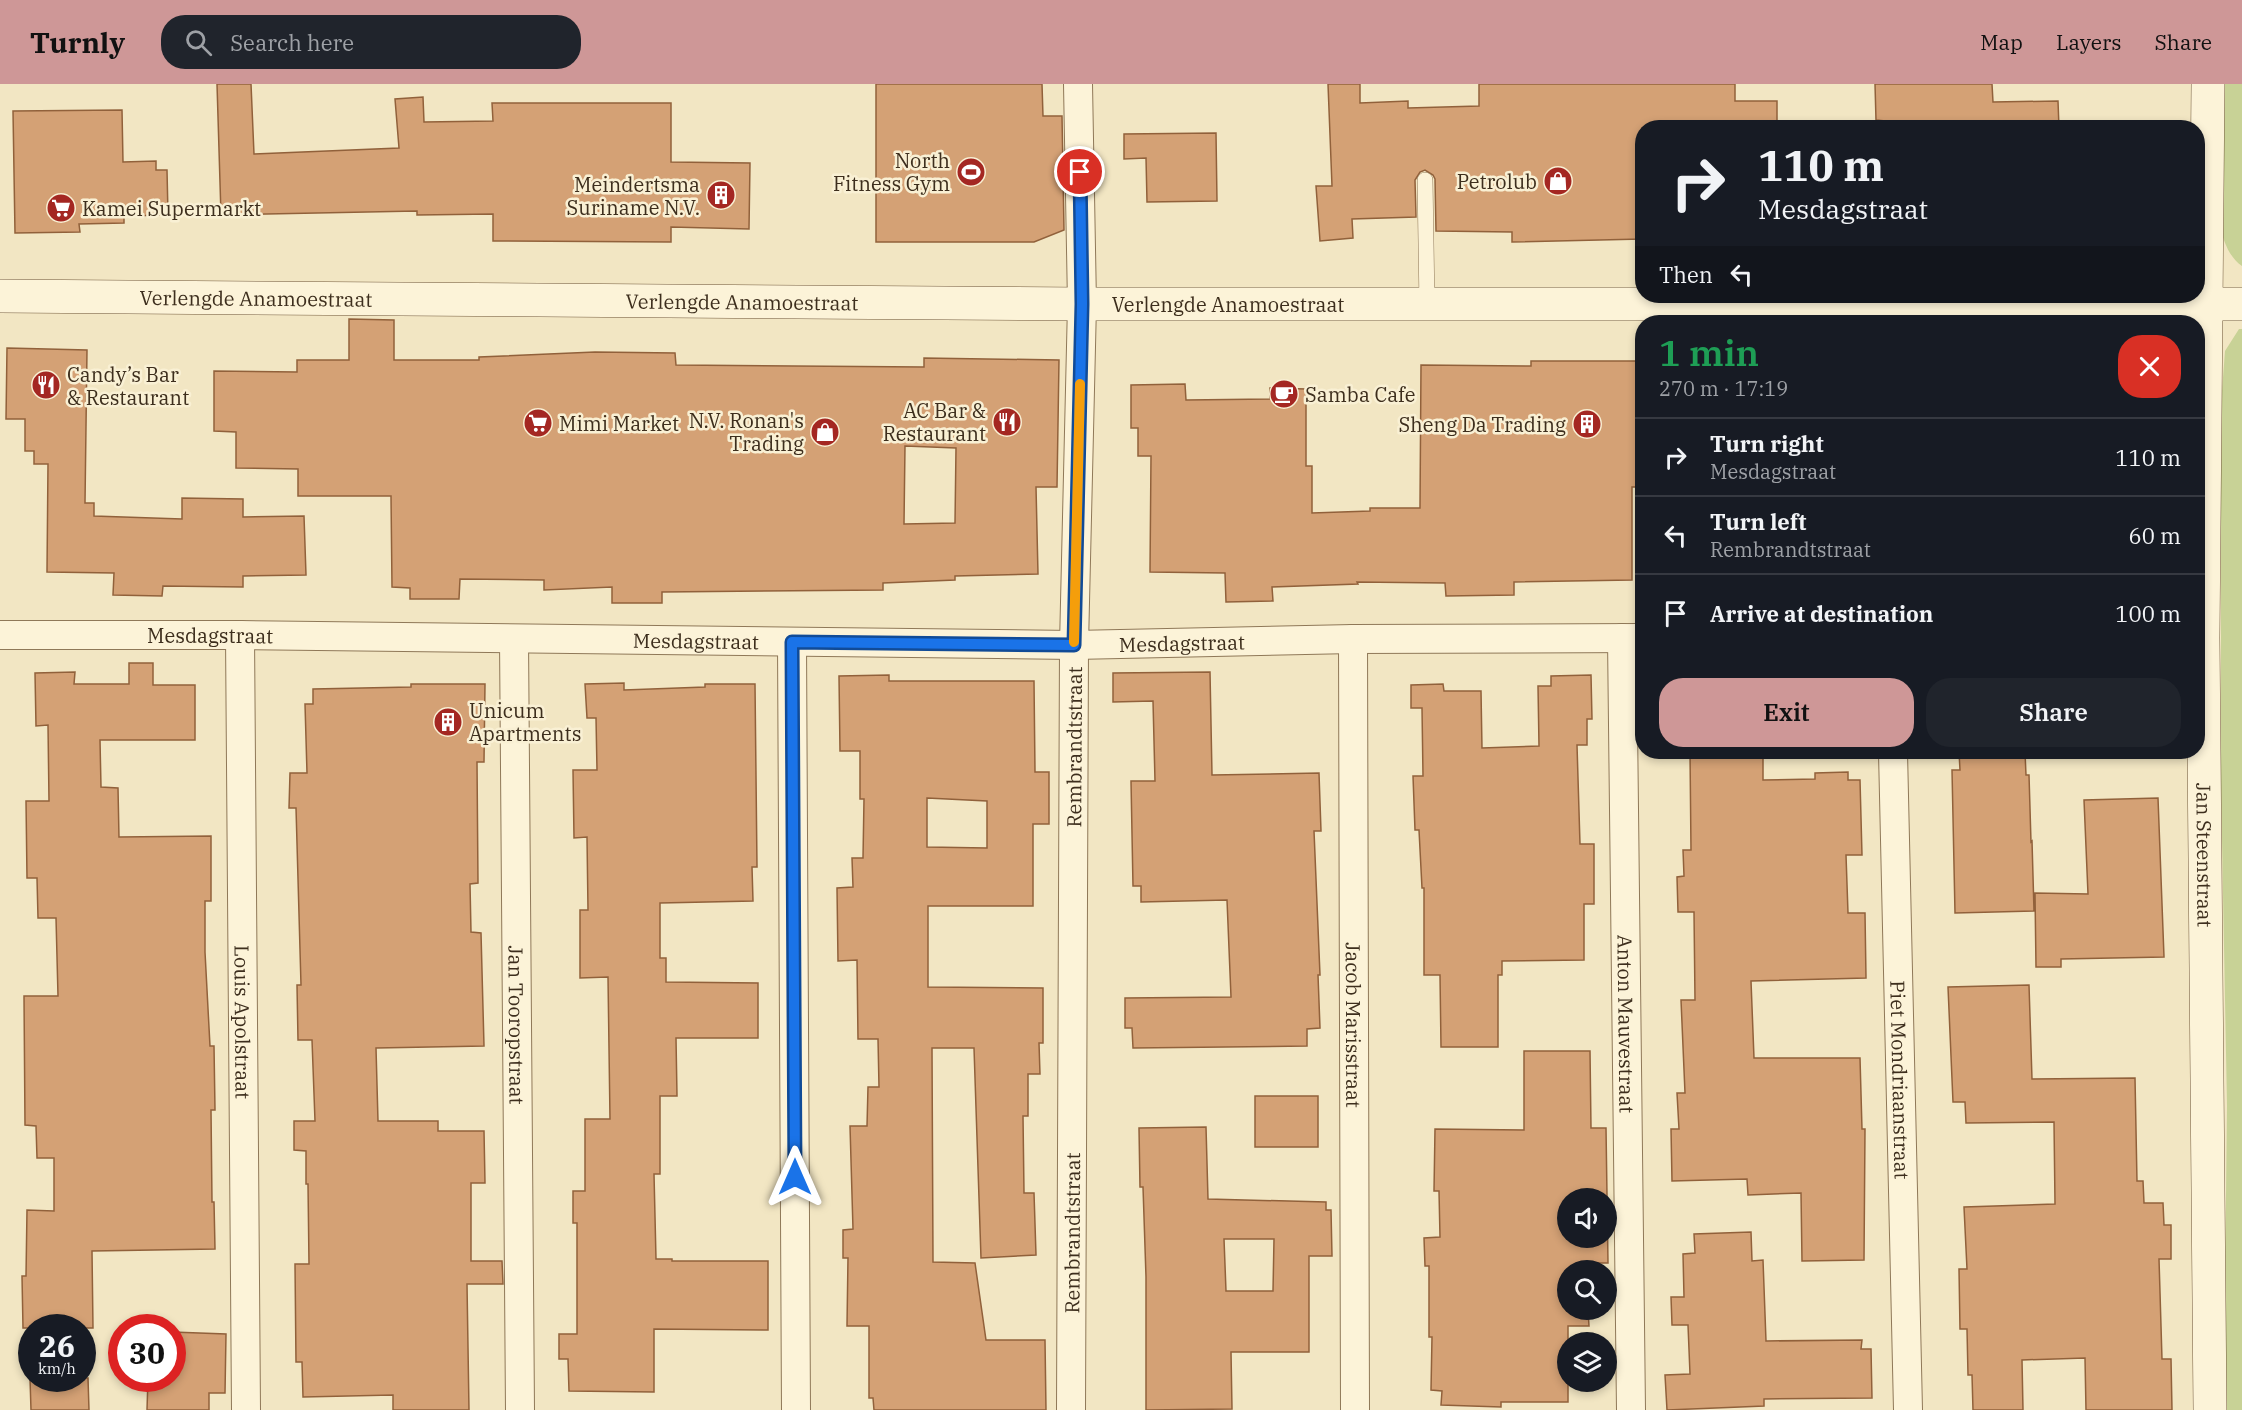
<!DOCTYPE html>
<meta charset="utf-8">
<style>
body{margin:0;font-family:"IBM Plex Serif",serif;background:#20242c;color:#f1f3f6;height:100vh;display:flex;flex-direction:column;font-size:22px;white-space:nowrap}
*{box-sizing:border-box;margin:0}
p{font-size:20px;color:#9ea1a6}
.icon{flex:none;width:33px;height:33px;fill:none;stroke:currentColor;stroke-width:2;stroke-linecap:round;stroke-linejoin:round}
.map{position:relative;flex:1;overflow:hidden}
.drawer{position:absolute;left:1635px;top:231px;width:570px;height:444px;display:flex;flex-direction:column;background:#171b24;border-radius:24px;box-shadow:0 3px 9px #0003}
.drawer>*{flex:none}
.banner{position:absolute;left:1635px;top:36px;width:570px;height:183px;border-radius:24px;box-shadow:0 3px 9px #0003;background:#171b24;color:#f1f3f6;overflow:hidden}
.buttons{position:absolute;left:1557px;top:1104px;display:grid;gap:12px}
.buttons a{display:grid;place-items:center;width:60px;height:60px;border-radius:50%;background:#171b24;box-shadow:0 3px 9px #0003;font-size:30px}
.speed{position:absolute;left:18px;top:1230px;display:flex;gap:12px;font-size:30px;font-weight:700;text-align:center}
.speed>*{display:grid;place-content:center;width:78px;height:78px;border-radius:50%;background:#171b24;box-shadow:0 3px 9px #0003;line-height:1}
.speed small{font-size:15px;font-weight:400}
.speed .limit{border:9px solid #d22;background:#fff;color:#111}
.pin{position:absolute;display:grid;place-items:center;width:51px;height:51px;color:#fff;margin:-26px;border:3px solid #fff;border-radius:50%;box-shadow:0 2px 6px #0007}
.me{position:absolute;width:66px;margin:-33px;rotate:0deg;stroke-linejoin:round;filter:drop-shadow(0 0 4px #0008)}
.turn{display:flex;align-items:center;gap:21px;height:126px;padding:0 24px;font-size:27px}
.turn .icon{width:78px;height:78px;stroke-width:2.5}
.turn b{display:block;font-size:42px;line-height:51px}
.then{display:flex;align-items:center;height:57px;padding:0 24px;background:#0003;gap:12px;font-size:22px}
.round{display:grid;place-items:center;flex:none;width:63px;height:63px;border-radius:24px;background:#20242c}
.head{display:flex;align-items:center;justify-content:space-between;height:102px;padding:0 24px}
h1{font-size:36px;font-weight:600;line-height:45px;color:#1e9e55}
.action{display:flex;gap:12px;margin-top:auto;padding:12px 24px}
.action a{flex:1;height:69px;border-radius:24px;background:#ce9797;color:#111;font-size:24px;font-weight:600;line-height:69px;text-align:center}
.action a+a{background:#20242c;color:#f1f3f6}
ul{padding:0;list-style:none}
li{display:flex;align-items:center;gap:18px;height:78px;padding:0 24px;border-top:2px solid #363941}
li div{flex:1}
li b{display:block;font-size:22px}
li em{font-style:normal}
header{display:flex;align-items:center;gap:36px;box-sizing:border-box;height:84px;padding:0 30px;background:#ce9797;color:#111}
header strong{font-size:28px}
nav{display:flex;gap:33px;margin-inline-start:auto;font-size:21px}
.search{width:420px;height:54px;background:#20242c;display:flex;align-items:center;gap:15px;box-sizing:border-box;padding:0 21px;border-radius:24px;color:#9ea1a6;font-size:22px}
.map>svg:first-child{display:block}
</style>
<header>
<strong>Turnly</strong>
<div class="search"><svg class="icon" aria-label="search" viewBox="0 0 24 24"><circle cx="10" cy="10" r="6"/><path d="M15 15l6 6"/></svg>Search here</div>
<nav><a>Map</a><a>Layers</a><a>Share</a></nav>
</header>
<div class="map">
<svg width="2242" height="1326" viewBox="0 0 2242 1326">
<rect width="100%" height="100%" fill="#f2e6c3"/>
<path fill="#c8d296" d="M 2219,0 L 2242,0 L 2242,182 C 2229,173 2224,158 2220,143 Z
M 2239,245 L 2242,245 L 2242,1326 L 2226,1326 L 2225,1201 L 2227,1022 L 2221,702 L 2221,320 L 2225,267 Z"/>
<path fill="#d4a175" stroke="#91613b" stroke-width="1.5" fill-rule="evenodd" d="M 217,0 L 251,0 L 254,70 L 399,64 L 395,15 L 423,13 L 424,38 L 493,37 L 492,19 L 671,19 L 671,78 L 750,79 L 749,145 L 671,143 L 671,158 L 493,157 L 493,130 L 417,131 L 417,127 L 221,131 Z
M 876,0 L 1042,0 L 1043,32 L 1062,32 L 1064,146 L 1034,158 L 876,158 Z
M 1328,0 L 1360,0 L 1360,19 L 1408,17 L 1408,24 L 1479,22 L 1479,0 L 1735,0 L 1735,17 L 1777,17 L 1777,44 L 1642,44 L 1642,155 L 1512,158 L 1512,148 L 1436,147 L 1435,95 L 1433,91 L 1425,86 L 1420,88 L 1415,96 L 1416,133 L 1352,135 L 1353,154 L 1320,157 L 1316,102 L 1332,102 Z
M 1875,0 L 1992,0 L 1993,18 L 2058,17 L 2059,44 L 1886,44 L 1885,37 L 1876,36 Z
M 122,26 L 123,78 L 156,77 L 156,86 L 167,86 L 168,131 L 124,132 L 124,139 L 79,140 L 80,148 L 15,149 L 13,27 Z
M 1216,49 L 1217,117 L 1147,118 L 1146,74 L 1124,75 L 1124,50 Z
M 349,235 L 394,236 L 394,276 L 479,276 L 479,273 L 595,268 L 675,269 L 676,281 L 924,283 L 924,274 L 1059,276 L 1057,403 L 1036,403 L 1038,490 L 955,492 L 955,496 L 883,499 L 883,506 L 662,508 L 662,519 L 612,519 L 612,503 L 544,506 L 544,496 L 460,495 L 459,515 L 410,515 L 410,504 L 392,503 L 391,412 L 298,412 L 298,385 L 236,384 L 236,348 L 214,347 L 214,287 L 297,288 L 297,276 L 349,276 ZM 905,362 L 956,364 L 955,439 L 904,440 Z
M 7,264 L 87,266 L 85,419 L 94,419 L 94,432 L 182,435 L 182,414 L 243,415 L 243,433 L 304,432 L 306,491 L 243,492 L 243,503 L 163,502 L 162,512 L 113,511 L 114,489 L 47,488 L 48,380 L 34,380 L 34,367 L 25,367 L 25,335 L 6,335 Z
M 1531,277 L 1642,277 L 1642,403 L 1632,403 L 1632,496 L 1514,498 L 1514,511 L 1446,512 L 1445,499 L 1357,498 L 1358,500 L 1272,503 L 1273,517 L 1226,518 L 1225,489 L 1150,488 L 1151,372 L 1138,372 L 1138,344 L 1131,344 L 1131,301 L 1185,300 L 1186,316 L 1270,315 L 1270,304 L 1306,305 L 1306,382 L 1312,382 L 1312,429 L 1370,427 L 1370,424 L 1420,424 L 1421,281 L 1531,282 Z
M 129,579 L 153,579 L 153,601 L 195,601 L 195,656 L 100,656 L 101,703 L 118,704 L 119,753 L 211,752 L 211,817 L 205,817 L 205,868 L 210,962 L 214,962 L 215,1026 L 211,1026 L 212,1118 L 214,1118 L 215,1165 L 92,1167 L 93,1244 L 23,1244 L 22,1192 L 26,1192 L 27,1126 L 54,1127 L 54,1074 L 37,1074 L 36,1042 L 25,1041 L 24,912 L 58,912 L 56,834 L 38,834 L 37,794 L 27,794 L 26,717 L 49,717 L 48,641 L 36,642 L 35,589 L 75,588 L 74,600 L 129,600 Z
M 1210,588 L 1212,691 L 1319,689 L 1321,747 L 1314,747 L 1320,891 L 1318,891 L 1320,944 L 1307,945 L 1307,962 L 1133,964 L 1132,944 L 1125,944 L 1125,914 L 1231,913 L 1227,816 L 1141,818 L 1141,802 L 1133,802 L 1131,697 L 1155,697 L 1153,617 L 1113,618 L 1113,589 Z
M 889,591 L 889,597 L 1034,597 L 1035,688 L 1049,688 L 1049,740 L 1033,740 L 1033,822 L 928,822 L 928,903 L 1043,904 L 1043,959 L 1039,959 L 1040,990 L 1028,990 L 1028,1032 L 1023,1032 L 1024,1109 L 1034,1109 L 1036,1171 L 981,1174 L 974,964 L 932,964 L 933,1178 L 975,1179 L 986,1256 L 1045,1256 L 1046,1326 L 874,1326 L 873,1314 L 869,1314 L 869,1242 L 847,1242 L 848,1174 L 843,1174 L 843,1146 L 853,1145 L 850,1042 L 867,1042 L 868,1003 L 879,1003 L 878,955 L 858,955 L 857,876 L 838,877 L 837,804 L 853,803 L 852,774 L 863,774 L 864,715 L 860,715 L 860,667 L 840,667 L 839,592 ZM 927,714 L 987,717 L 987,764 L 927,763 Z
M 1591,591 L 1592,635 L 1587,635 L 1587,661 L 1577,661 L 1580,760 L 1594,760 L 1594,820 L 1584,820 L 1584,876 L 1502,877 L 1502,891 L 1498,891 L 1498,963 L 1441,963 L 1440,891 L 1424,891 L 1424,804 L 1422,804 L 1419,746 L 1415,746 L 1413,692 L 1423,692 L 1422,624 L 1411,624 L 1411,601 L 1443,600 L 1444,607 L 1481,607 L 1482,664 L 1539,662 L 1538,602 L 1551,602 L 1551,592 Z
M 624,599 L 624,606 L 705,603 L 705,600 L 755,600 L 757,783 L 752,783 L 753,817 L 660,819 L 660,874 L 666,874 L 666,898 L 758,899 L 758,954 L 676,954 L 677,1012 L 660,1012 L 660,1090 L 654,1090 L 656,1175 L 672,1175 L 672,1177 L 768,1177 L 768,1246 L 654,1245 L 654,1308 L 569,1307 L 568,1275 L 559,1275 L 559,1250 L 577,1250 L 577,1139 L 573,1139 L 573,1107 L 585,1107 L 585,1035 L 610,1035 L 608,893 L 580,894 L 580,826 L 588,826 L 587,753 L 574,754 L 573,686 L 597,686 L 596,634 L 587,634 L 585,600 Z
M 411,600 L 485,600 L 484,678 L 477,678 L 478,799 L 470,800 L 471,848 L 481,849 L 484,962 L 376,964 L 378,1037 L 438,1037 L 438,1047 L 484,1047 L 485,1099 L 471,1099 L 471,1177 L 502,1177 L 503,1200 L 467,1200 L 469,1326 L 393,1326 L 393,1311 L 303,1313 L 302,1278 L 296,1278 L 295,1180 L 309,1180 L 308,1100 L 306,1100 L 306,1067 L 294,1066 L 294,1037 L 315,1037 L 312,956 L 298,956 L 297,901 L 301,901 L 296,724 L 289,724 L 290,689 L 307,689 L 305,620 L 313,620 L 313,605 L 411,603 Z
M 1690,668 L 1763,668 L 1763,696 L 1815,695 L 1815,689 L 1848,688 L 1848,696 L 1860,696 L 1862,771 L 1846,771 L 1848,829 L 1865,829 L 1866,894 L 1751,897 L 1754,974 L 1860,974 L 1862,1045 L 1865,1045 L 1864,1176 L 1802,1177 L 1801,1109 L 1748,1111 L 1747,1095 L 1672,1097 L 1671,1045 L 1679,1045 L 1677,1009 L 1685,1009 L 1681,916 L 1695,916 L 1694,828 L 1678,828 L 1677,793 L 1684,792 L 1683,766 L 1691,766 Z
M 1959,668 L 2025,668 L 2026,691 L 2029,691 L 2031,758 L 2032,757 L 2034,827 L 1955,829 L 1952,686 L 1960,686 Z
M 2158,714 L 2164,873 L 2061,875 L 2061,883 L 2036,883 L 2035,809 L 2088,810 L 2084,716 Z
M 2029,901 L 2032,995 L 2135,994 L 2137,1097 L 2143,1097 L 2144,1119 L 2163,1119 L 2164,1141 L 2171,1141 L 2171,1175 L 2159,1175 L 2162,1275 L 2171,1275 L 2172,1326 L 2086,1326 L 2085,1274 L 2022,1276 L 2023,1326 L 1973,1326 L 1972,1291 L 1968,1291 L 1967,1245 L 1960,1245 L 1959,1185 L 1967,1185 L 1964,1123 L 2055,1120 L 2054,1038 L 1966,1039 L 1965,1018 L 1953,1018 L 1948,903 Z
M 1524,967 L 1590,967 L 1591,1044 L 1606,1044 L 1608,1179 L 1586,1179 L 1587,1186 L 1568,1186 L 1568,1226 L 1588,1226 L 1589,1242 L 1568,1242 L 1568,1318 L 1501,1318 L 1501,1323 L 1441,1321 L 1442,1307 L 1431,1306 L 1432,1253 L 1429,1253 L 1429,1182 L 1425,1182 L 1424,1154 L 1440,1153 L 1439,1107 L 1434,1107 L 1435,1045 L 1524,1046 ZM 1568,1114 L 1606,1114 L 1606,1154 L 1568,1154 Z
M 1255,1012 L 1318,1012 L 1318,1063 L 1255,1063 Z
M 1206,1043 L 1208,1115 L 1326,1118 L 1326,1126 L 1331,1126 L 1332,1172 L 1309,1172 L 1309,1268 L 1231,1268 L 1232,1325 L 1146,1326 L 1146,1193 L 1143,1103 L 1140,1103 L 1139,1044 ZM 1224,1155 L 1274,1155 L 1273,1207 L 1226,1207 Z
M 1751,1148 L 1752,1177 L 1763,1176 L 1766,1257 L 1862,1256 L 1861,1265 L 1871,1265 L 1872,1314 L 1764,1315 L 1764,1322 L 1667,1326 L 1665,1291 L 1690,1290 L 1688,1241 L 1672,1241 L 1671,1213 L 1684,1213 L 1683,1170 L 1695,1169 L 1694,1150 Z
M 172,1248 L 226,1250 L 225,1309 L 209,1309 L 209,1326 L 147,1326 L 148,1294 L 172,1294 Z
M 30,1294 L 88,1294 L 89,1326 L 31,1326 Z"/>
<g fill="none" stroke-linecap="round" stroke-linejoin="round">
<g stroke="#8f7858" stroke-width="16">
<path id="lane" d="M 1425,96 L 1427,221"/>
</g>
<g stroke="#8f7858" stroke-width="30">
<g id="street">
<path id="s1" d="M 0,551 L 240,551 L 1074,561 L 1353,555 L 1642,554"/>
<path id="s2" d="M 240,551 L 246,1326"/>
<path id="s3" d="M 1622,554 L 1631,1326"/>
<path id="s4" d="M 514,555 L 520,1326"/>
<path id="s5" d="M 1353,555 L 1355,1326"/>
<path d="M 792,558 L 796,1326"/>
<path id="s6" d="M 1893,668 L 1908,1326"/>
<path id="s7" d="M 1071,1326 L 1074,561 L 1082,220 L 1078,0"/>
</g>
</g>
<g stroke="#71583b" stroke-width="34">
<g id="secondary">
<path id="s8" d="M 2208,0 L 2203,554 L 2210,1326"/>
<path id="s9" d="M 0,212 L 1082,220 L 2242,220"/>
</g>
</g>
<use href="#lane" stroke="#fcf3d8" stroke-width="15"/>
<use href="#street" stroke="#fcf3d8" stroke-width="28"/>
<use href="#secondary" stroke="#fcf3d8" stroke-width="33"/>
</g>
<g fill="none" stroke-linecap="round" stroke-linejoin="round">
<g stroke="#114b97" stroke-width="15">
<path id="route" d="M 795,1093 L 792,558 L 1074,561 L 1082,220 L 1080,88"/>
</g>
<use href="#route" stroke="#1a73e8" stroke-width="10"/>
<path stroke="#f59e0b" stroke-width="10" d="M 1074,558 L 1080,300"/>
</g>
<defs>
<g id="stadium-disc" transform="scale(1.5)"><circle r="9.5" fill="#a42722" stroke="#f9f0d4"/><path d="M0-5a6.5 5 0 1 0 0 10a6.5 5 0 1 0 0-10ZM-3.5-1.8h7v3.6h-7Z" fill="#fff"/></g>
<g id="shop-disc" transform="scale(1.5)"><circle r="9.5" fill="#a42722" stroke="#f9f0d4"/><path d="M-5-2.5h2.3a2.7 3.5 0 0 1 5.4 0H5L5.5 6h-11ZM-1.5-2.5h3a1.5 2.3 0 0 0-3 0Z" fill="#fff"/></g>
<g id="building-disc" transform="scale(1.5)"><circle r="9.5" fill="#a42722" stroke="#f9f0d4"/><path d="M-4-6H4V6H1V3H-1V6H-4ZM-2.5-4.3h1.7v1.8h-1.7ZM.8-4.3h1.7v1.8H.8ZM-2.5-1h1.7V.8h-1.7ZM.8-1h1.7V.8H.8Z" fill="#fff"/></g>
<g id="supermarket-disc" transform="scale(1.5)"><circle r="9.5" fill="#a42722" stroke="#f9f0d4"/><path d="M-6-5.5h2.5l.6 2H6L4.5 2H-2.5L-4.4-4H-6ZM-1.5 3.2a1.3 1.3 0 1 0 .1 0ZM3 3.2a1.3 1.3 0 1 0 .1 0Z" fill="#fff"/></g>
<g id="restaurant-disc" transform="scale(1.5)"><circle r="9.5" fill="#a42722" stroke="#f9f0d4"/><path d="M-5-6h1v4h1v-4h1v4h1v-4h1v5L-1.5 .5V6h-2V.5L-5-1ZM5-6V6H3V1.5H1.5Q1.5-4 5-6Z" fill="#fff"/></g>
<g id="cafe-disc" transform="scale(1.5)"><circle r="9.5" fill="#a42722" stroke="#f9f0d4"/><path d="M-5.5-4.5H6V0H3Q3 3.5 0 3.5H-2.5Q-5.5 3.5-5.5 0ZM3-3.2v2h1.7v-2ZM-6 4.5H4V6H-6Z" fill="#fff"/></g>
</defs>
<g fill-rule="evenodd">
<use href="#stadium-disc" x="971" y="88"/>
<use href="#shop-disc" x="1558" y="97"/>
<use href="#building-disc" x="721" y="111"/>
<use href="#supermarket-disc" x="61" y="124"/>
<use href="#restaurant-disc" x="46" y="301"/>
<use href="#cafe-disc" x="1284" y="310"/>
<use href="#restaurant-disc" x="1007" y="338"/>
<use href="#supermarket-disc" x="538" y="339"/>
<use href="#building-disc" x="1587" y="340"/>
<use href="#shop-disc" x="825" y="348"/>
<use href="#building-disc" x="448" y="638"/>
</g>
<g text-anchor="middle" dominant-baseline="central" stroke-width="5" stroke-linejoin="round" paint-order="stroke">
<g font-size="20" fill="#3d2e1d" stroke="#f9f0d4" text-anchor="end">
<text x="950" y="76">North<tspan x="950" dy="23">Fitness Gym</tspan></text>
<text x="1537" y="97">Petrolub</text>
<text x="700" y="100">Meindertsma<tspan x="700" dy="23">Suriname N.V.</tspan></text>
<text x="82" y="124" text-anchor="start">Kamei Supermarkt</text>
<text x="67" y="290" text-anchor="start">Candy’s Bar<tspan x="67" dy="23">&amp; Restaurant</tspan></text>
<text x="1305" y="310" text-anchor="start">Samba Cafe</text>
<text x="986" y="326">AC Bar &amp;<tspan x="986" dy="23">Restaurant</tspan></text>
<text x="804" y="336">N.V. Ronan's<tspan x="804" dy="23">Trading</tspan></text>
<text x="559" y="339" text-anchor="start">Mimi Market</text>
<text x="1566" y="340">Sheng Da Trading</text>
<text x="469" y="626" text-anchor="start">Unicum<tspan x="469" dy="23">Apartments</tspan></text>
</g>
<g font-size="20" fill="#3d2e1d" stroke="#f9f0d4">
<text stroke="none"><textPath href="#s9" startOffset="256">Verlengde Anamoestraat</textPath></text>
<text stroke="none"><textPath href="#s9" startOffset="742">Verlengde Anamoestraat</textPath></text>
<text stroke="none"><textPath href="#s9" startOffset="1228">Verlengde Anamoestraat</textPath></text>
<text stroke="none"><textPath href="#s1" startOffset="210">Mesdagstraat</textPath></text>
<text stroke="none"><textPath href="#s1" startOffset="696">Mesdagstraat</textPath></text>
<text stroke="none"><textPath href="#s1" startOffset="1182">Mesdagstraat</textPath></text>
<text stroke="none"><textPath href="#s7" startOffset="663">Rembrandtstraat</textPath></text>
<text stroke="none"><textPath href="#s8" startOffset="771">Jan Steenstraat</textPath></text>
<text stroke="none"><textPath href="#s2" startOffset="387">Louis Apolstraat</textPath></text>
<text stroke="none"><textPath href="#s5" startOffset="386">Jacob Marisstraat</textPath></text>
<text stroke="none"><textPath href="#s3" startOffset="386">Anton Mauvestraat</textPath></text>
<text stroke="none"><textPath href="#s4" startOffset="386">Jan Tooropstraat</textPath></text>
<text stroke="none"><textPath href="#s6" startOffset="328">Piet Mondriaanstraat</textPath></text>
<text stroke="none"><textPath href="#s7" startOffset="177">Rembrandtstraat</textPath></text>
</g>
</g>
</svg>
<div class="buttons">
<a><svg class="icon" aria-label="sound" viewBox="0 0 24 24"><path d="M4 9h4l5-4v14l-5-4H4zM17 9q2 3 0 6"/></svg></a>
<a><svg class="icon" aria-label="search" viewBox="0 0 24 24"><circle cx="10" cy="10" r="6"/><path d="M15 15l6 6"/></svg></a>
<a><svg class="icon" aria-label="layers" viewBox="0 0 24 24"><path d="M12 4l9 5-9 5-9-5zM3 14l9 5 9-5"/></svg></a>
</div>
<div class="speed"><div>26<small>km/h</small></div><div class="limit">30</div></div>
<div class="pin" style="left:1080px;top:88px;background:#d93025"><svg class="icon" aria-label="arrive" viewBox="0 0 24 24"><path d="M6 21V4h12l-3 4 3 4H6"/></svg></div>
<svg class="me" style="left:795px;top:1093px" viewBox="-20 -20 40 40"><path d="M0-17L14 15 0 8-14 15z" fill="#1a73e8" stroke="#fff" stroke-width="4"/></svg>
<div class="banner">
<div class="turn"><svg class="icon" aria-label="right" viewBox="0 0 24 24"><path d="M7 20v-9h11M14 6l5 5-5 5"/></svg><div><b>110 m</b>Mesdagstraat</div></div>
<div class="then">Then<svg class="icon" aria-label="left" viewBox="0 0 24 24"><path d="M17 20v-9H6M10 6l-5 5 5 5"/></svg></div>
</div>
<section class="drawer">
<div class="head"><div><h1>1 min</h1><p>270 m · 17:19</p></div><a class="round" style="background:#d93025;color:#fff"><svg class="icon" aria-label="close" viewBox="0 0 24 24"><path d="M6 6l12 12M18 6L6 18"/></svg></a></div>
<ul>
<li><svg class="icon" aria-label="right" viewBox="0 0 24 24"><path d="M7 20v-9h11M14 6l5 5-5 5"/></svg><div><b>Turn right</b><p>Mesdagstraat</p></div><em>110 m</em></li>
<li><svg class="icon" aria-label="left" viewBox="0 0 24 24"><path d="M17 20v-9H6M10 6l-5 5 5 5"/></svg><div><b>Turn left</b><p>Rembrandtstraat</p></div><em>60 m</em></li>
<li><svg class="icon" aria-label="arrive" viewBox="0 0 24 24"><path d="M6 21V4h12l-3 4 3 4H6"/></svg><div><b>Arrive at destination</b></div><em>100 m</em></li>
</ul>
<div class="action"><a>Exit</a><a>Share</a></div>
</section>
</div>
